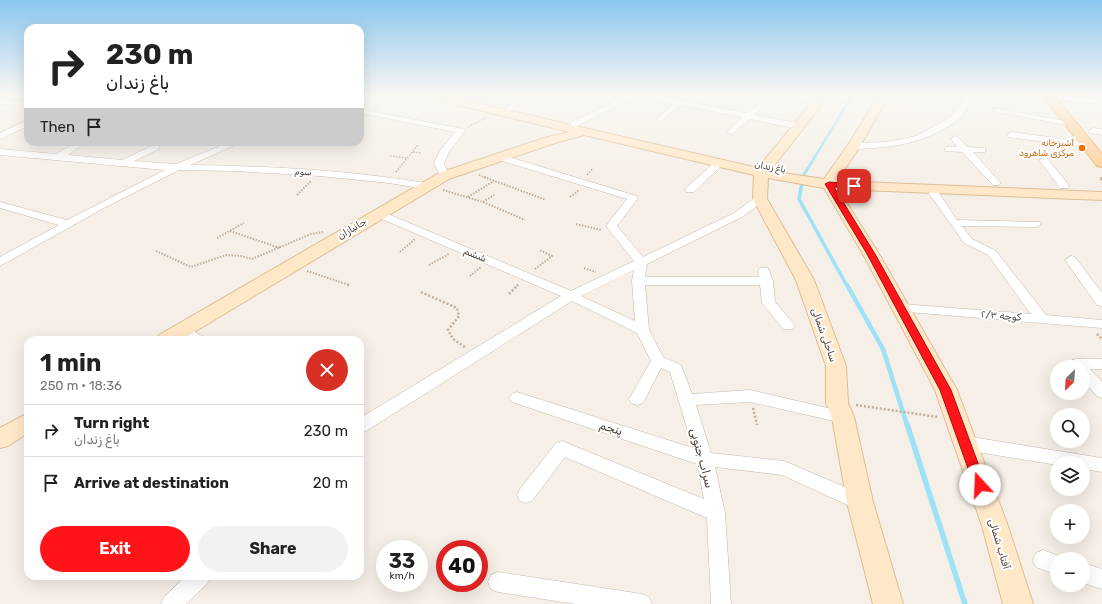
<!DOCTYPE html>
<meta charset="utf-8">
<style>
body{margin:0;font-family:Rubik,"Noto Sans Arabic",sans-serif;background:#f2f2f2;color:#222;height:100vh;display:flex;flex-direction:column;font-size:15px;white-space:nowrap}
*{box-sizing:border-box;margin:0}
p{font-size:13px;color:#767676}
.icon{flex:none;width:22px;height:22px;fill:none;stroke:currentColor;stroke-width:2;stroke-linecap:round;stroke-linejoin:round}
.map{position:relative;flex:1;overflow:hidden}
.sheet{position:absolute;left:24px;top:336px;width:340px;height:244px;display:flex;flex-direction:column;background:#fff;border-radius:12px;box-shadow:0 4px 16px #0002}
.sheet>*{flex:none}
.guide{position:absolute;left:24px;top:24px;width:340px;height:122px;border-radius:12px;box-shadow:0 4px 16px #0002;background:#fff;color:#222;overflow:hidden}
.needle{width:26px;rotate:205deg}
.tools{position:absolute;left:1050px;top:360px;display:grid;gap:8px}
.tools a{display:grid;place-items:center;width:40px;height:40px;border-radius:50%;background:#fff;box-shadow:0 4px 16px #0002;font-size:20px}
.speed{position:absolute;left:376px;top:540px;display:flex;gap:8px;font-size:20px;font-weight:700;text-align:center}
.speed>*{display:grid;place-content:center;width:52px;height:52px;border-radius:50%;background:#fff;box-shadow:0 4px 16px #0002;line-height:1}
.speed small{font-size:10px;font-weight:400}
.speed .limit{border:6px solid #d22;background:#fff;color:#111}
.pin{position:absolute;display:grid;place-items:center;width:34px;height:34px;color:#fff;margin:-17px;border-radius:8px;box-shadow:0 2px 6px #0006}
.me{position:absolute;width:44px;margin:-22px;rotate:340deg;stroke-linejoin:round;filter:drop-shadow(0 0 3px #0008)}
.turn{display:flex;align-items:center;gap:14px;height:84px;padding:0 16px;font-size:18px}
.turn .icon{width:52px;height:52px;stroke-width:2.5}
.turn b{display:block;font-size:28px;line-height:34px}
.then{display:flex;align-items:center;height:38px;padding:0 16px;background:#0003;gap:8px;font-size:15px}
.round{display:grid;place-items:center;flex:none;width:42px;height:42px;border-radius:21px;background:#f2f2f2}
.summary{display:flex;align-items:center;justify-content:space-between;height:68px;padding:0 16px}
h1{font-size:24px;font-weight:700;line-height:30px}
.primary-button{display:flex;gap:8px;margin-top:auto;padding:8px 16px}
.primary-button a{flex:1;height:46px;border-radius:24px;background:#ff1519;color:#fff;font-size:16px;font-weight:700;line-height:46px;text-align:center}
.primary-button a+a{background:#f2f2f2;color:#222}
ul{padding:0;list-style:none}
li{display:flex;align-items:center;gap:12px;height:52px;padding:0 16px;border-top:1px solid #e0e0e0}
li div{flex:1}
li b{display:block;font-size:15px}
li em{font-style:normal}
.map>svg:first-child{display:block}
</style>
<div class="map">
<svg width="1102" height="604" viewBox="0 0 1102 604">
<rect width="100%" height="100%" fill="#f5efe7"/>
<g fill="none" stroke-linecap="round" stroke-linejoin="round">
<path stroke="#9ee2f8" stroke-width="2.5" d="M 802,178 L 853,94"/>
<path stroke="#9ee2f8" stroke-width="3.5" d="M 803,177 L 799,199 L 847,286"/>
<path stroke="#9ee2f8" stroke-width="4.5" d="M 847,285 L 883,349 L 907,425"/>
<path stroke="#9ee2f8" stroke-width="5.5" d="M 907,424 L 965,604"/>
<g stroke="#c5b8ac" stroke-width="1">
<path id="street" d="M 369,94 L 378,94 L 360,106 L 360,100 Z
M 527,94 L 537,94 L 510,111 L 503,109 Z
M 582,94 L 596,94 L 618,100 L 630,94 L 649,94 L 746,113 L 759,104 L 763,106 L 754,115 L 797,123 L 801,126 L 797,129 L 750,119 L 731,135 L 727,132 L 742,117 L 680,105 L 660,122 L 656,120 L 673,104 L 637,96 L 577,126 L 571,126 L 571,122 L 612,103 Z
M 779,94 L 794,94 L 821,102 L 817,104 Z
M 968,94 L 976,94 C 970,102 964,116 956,121 C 925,144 890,148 854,149 L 850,146 L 854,143 L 887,142 L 916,136 L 951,117 Z
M 1064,97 L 1102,100 L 1102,104 L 1067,101 L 1064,101 Z
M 0,100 L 28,101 L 28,105 L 0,104 Z
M 994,108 L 1071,122 L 1075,124 L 1071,126 L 997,112 L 993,110 Z
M 360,109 L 464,129 L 465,131 L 449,152 L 444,163 L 449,176 L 447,178 L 441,178 L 434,163 L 440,151 L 455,132 L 360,113 Z
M 25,121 L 28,121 L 28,126 L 0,139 L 0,133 Z
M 1093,128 L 1102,129 L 1102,135 L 1090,133 L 1089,131 Z
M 1011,132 L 1088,142 L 1092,145 L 1088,148 L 1008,137 L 1007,135 Z
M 955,136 L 958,137 L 967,147 L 985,148 L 985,152 L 973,152 L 999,181 L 1001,183 L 999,185 L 993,185 L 962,152 L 945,151 L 945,147 L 957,147 L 951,139 Z
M 76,142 L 86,142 L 68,155 L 122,160 L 156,144 L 159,145 L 159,149 L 134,161 L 176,164 L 230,142 L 242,142 L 190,165 C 269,166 347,170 425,183 L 430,186 L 425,189 L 389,183 L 320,176 L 234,171 L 179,170 L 104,208 L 0,266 L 0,257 L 59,225 L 0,208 L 0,202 L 67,220 L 165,170 L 0,155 L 0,149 L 57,154 Z
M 499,154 L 637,196 L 638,198 L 617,226 L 643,257 L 734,213 L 756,197 L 764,197 L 765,199 L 764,201 L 742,217 L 647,264 L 645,277 L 759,277 L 758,271 L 760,268 L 768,268 L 773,281 L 775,302 L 793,323 L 795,326 L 793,329 L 783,329 L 762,303 L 760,285 L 645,285 L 649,330 L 663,357 L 681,365 L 692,394 L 750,390 L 849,413 L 851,417 L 849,421 L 843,423 L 750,402 L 696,405 L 711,453 L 784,461 L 866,496 L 869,502 L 866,508 L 860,510 L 854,508 L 782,475 L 715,467 L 725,513 L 731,604 L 711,604 L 707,518 L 565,457 L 532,501 L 526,503 L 520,501 L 517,495 L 520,489 L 556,443 L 562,441 L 704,499 L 697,464 L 512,402 L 509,398 L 512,394 L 517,392 L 693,448 L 670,372 L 661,368 L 643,403 L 637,405 L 631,403 L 629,399 L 651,361 L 637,333 L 572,301 L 366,431 L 360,432 L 360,418 L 561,296 L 375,216 L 374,214 L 375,212 L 383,212 L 571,291 L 634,261 L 606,226 L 627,199 L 496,159 L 496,155 ZM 634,270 L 632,281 L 635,321 L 581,296 Z
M 1044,157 L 1047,158 L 1068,184 L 1069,186 L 1068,188 L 1060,188 L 1039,160 Z
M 719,160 L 724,163 L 722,165 L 694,192 L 686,192 L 685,190 L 686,188 L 716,161 Z
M 931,186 L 935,187 L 957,220 L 1040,222 L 1041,224 L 1036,227 L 962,226 L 972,239 L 996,251 L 1046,315 L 1102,320 L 1102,328 L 896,311 L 894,308 L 896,305 L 901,304 L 1031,314 L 988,255 L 964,243 L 926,189 Z
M 1071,256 L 1075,257 L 1102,293 L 1102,306 L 1097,305 L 1065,260 Z
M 182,325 L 204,337 L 206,340 C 195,340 182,341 175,330 L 177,327 Z
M 1077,359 L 1102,359 L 1102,369 L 1090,369 L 1102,382 L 1102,398 L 1097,396 L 1083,381 L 1083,367 L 1071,367 L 1070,364 L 1072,360 Z
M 965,436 L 1102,458 L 1102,472 L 1083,469 L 1083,463 L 1057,463 L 1057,465 L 965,450 L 959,448 L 957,443 L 959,438 Z
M 1043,550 L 1064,558 L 1057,559 L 1057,575 L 1036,567 L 1033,560 L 1036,553 Z
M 1083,563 L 1102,569 L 1102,589 L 1083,583 Z
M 498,572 L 642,594 L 649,597 L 652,604 L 575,604 L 498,592 L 491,589 L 488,582 L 491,575 Z
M 186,576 L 211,576 L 208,583 L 186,604 L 161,604 L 164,597 Z"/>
</g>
<g stroke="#ddbe95" stroke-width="2">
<path id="secondary" d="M 419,94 L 438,94 L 758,168 L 808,107 L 817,94 L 827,94 L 817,111 L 770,171 L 824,179 L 848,145 L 880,94 L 890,94 L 860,146 L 837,181 L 1102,192 L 1102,200 L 838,189 L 879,254 L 957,390 L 1008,526 L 1033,604 L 1003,604 L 982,526 L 935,390 L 863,254 L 824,188 L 768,178 L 767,199 L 814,280 L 846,366 L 848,403 L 854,417 L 873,502 L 903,604 L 873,604 L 847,502 L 832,417 L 826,403 L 826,366 L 796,280 L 753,199 L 754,175 L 584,135 L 552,144 L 449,179 L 181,340 L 156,340 L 159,335 L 439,173 L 544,138 L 570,132 L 424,97 Z
M 28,413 L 28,433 L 8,446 L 0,448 L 0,428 Z"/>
</g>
<g stroke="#f0aa5b" stroke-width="2">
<path id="primary" d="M 1041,94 L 1053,94 L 1102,154 L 1102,167 L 1097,166 Z"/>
</g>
<path stroke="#c5ae99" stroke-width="1.5" stroke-dasharray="1.5 1.5" stroke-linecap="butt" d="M 468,127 L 486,118
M 413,152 L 421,153
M 390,156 L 407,158
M 396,172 L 418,145
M 479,175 L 487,178
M 587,175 L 593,168"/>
<path stroke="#c5ae99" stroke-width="2" stroke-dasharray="1.5 1.5" stroke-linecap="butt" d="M 484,177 L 546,200
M 1102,178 L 1100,178 L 1102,181
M 443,190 L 483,202 L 525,220
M 297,195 L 311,181
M 468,197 L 494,181
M 570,197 L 579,190
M 483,202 L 494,195
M 576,224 L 601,230
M 230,231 L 280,248
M 217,238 L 244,223
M 156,251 L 191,267 L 226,255 L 241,256 L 252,259 L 311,234 L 323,232
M 400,252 L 415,239
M 429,265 L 449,254
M 584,268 L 596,272
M 535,269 L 552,256 L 539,250
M 307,271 L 349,285
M 470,276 L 481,267
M 517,286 L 518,284"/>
<path stroke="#c5ae99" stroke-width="2.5" stroke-dasharray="2 2" stroke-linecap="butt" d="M 348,285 L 349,285
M 421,292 L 457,308 L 459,316 L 448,330 L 453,339 L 466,348
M 509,294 L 518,285
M 1097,334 L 1102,339
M 856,405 L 938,417
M 753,408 L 757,425"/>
<use href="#street" fill="#fff" fill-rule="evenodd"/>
<use href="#secondary" fill="#ffe8c8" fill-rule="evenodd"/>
<use href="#primary" fill="#ffd097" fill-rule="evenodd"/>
</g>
<linearGradient id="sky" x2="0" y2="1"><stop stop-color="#8ac6ee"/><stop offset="0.53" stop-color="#faf8f4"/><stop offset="1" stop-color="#faf8f4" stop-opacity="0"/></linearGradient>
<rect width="1102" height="179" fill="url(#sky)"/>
<path fill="#ff1519" stroke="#a60e10" d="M 829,182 L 854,184 L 857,186 L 854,188 L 834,187 L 875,254 L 951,390 L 986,485 L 984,488 L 980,490 L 975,488 L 940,390 L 867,254 L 825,184 Z"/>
<circle fill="#e8710a" stroke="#fff" stroke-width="1.5" cx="1082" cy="148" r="4"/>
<g text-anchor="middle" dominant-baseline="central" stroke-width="4" stroke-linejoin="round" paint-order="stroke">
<g font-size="9" fill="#c56008" stroke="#fff" text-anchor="end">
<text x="1074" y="143">آشپزخانه<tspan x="1074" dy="10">مرکزی شاهرود</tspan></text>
</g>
<g font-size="9" fill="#493e35" stroke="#fff">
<text transform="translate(770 167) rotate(10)">باغ زندان</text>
<text transform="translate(303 172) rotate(3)">سوم</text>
</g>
<g font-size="10" fill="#493e35" stroke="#fff">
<text transform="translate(352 229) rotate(-31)">جانبازان</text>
<text transform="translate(475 255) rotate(23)">ششم</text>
<text transform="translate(1001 316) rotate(5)">کوچه ۲/۳</text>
<text transform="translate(824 335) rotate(70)">ساحلی شمالی</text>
<text transform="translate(999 544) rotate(73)">آفتاب شمالی</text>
</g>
<g font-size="12" fill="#493e35" stroke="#fff">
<text transform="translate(611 428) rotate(18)">پنجم</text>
<text transform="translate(702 458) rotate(75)">سراب جنوبی</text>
</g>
</g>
</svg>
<div class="tools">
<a><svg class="needle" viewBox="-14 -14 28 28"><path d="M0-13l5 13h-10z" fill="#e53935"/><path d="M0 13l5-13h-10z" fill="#767676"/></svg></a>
<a><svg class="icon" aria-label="search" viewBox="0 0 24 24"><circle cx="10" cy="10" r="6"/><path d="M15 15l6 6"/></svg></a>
<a><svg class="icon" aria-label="layers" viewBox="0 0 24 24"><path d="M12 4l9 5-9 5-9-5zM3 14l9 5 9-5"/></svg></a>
<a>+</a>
<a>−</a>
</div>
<div class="speed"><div>33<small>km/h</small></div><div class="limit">40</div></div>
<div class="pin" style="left:854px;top:186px;background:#d93025"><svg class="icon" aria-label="arrive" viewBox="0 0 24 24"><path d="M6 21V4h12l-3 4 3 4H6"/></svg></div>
<svg class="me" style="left:980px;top:485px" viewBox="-20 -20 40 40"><circle r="19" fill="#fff"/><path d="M0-13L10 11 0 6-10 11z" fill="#ff1519"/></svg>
<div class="guide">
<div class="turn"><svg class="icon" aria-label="right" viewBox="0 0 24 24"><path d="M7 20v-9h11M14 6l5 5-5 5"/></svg><div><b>230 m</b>باغ زندان</div></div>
<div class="then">Then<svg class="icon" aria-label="arrive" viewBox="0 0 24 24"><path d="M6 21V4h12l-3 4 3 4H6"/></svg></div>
</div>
<section class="sheet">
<div class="summary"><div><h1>1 min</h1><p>250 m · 18:36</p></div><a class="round" style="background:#d93025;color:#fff"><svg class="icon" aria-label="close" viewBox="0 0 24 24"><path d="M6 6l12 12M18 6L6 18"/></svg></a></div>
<ul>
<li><svg class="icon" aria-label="right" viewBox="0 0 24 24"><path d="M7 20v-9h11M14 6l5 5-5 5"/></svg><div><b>Turn right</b><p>باغ زندان</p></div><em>230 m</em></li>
<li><svg class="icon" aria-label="arrive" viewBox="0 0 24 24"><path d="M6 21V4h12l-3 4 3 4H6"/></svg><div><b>Arrive at destination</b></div><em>20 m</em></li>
</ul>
<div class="primary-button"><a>Exit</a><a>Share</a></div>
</section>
</div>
